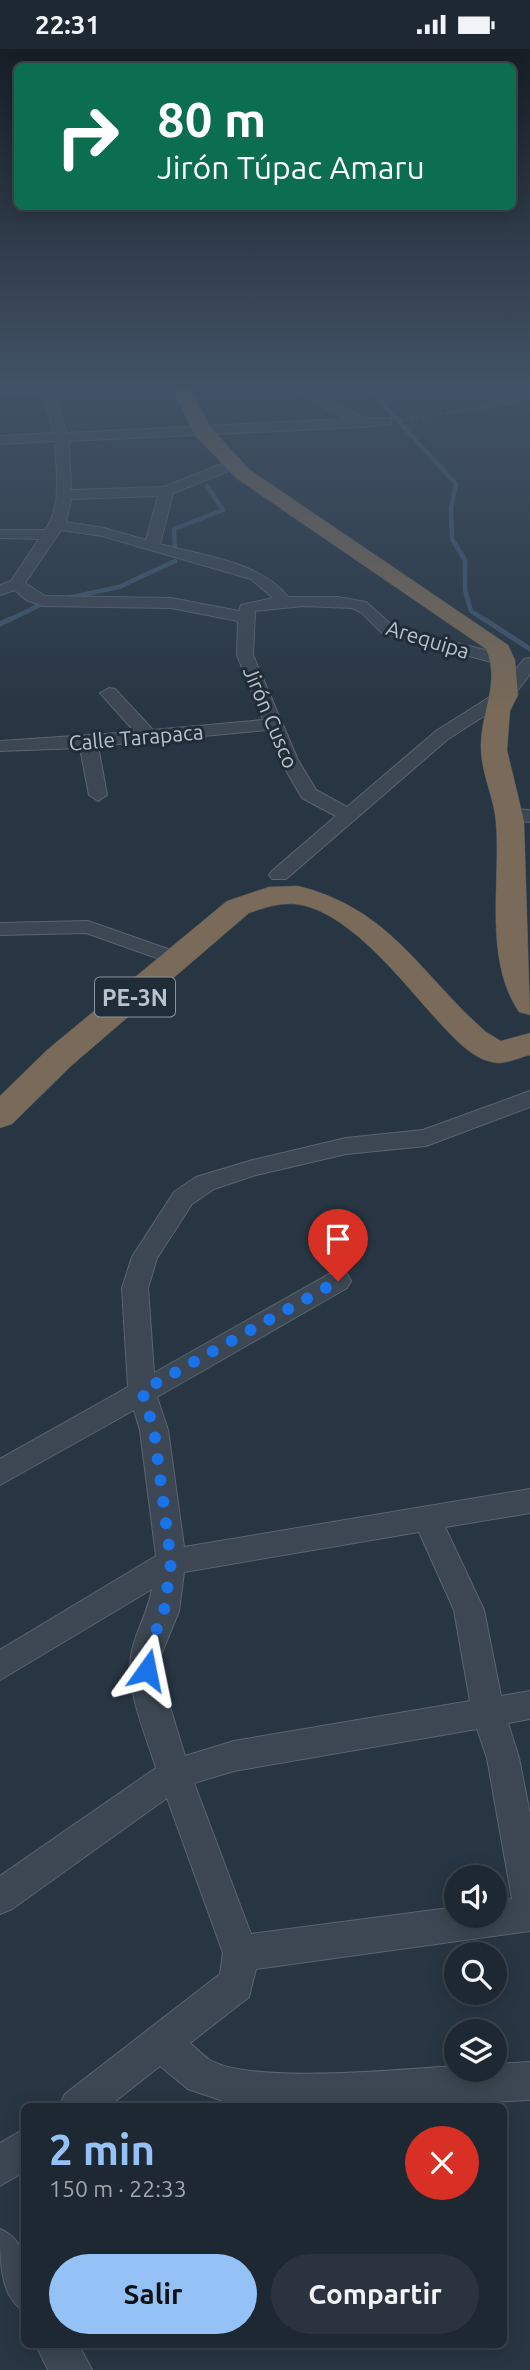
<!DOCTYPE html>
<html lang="es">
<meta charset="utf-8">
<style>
body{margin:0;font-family:Ubuntu,sans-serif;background:#2b343e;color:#f1f3f6;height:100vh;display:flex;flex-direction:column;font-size:26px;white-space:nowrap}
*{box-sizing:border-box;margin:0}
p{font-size:23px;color:#a1a6ac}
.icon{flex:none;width:38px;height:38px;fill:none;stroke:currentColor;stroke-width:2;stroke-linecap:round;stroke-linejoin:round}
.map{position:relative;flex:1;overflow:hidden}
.details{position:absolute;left:21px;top:2054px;width:486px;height:245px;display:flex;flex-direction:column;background:#1e2832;border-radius:10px;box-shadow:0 4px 18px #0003,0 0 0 2px #3c444d}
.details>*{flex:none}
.top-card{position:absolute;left:14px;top:14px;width:502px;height:147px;border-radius:10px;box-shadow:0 4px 18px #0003,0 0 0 2px #3c444d;background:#0b6e4f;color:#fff;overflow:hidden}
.controls{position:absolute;left:444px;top:1816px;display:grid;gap:14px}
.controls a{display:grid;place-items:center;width:63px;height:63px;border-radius:50%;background:#1e2832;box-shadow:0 4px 18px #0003,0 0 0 2px #3c444d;font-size:35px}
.pin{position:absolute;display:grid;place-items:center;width:60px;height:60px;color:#fff;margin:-72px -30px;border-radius:50% 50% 50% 0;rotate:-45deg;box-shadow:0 0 7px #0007}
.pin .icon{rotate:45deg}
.me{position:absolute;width:77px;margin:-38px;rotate:12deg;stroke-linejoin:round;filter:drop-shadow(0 0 5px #0008)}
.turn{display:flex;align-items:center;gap:24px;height:147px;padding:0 28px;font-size:32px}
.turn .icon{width:91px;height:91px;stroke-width:2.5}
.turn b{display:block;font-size:49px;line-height:60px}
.round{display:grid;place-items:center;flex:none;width:74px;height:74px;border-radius:37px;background:#2b343e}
.headline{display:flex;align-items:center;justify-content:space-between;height:119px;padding:0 28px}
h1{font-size:42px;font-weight:700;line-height:52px;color:#94c2f7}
.action{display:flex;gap:14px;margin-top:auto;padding:14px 28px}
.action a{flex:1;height:80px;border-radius:42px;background:#94c2f7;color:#111;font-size:28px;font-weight:700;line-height:80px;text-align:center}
.action a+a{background:#2b343e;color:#f1f3f6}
.status{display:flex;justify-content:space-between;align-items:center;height:49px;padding:0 35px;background:#1e2832;direction:ltr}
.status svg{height:19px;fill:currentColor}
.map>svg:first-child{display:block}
</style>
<div class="status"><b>22:31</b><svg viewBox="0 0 49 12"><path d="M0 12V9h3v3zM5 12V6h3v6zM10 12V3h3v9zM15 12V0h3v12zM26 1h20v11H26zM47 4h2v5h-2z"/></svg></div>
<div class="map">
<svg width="530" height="2321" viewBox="0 0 530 2321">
<rect width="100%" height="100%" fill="#283643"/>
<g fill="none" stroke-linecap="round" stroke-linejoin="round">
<path stroke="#3e556c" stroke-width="4.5" d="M 366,337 L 456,435 L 451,459 L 452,490 L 465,511 L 465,541 L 471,562 L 486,572
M 175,502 L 174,480 L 223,461 L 207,437
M 67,549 L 119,538 L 175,512
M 7,572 L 44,554"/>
<path stroke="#3e556c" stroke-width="5" d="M 484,570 L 530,600
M 0,575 L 10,570"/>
<g stroke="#5a6570" stroke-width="2">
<path id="minor" d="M 0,337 L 52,337 L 67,384 L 345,370 L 286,337 L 301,337 L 363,369 L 391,369 L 391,375 L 362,378 L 69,392 L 71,441 L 164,438 L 229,412 L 239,412 L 239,418 L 173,444 L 160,495 C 203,507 259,512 288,548 L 338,548 L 366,553 L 394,578 L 509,607 L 511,611 L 503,616 L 382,584 L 362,564 L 352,559 L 303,557 L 255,562 L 253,606 L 298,711 L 316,741 L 347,758 L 436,682 L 499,642 L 524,610 L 530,609 L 530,625 L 511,650 L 448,690 L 286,830 L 272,830 L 269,826 L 272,822 L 336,767 L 302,749 L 280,711 L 267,681 L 98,697 L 107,746 L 98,752 L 89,746 L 80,699 L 0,702 L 0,692 L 135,683 L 100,644 L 109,639 L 115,640 L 153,681 L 263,671 L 237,606 L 238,572 L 171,559 L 43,557 L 26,551 L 15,541 L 0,546 L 0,536 L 11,532 L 39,490 L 0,489 L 0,481 L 45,481 C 63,456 56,422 55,392 L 0,395 L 0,387 L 54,384 L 42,343 L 0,345 ZM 158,447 L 146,491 L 104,479 L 66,473 L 71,450 ZM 61,481 L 102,487 L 251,530 L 273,549 L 241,556 L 239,562 L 171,549 L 45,547 L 25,534 Z
M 487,337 L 500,337 L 517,353 L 506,356 Z
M 509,760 L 530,761 L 530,773 L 502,770 L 500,766 Z
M 88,872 L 185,906 L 188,910 L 185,914 L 171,914 L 86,884 L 0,886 L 0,874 Z
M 530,1042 L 530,1058 L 426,1097 L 346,1105 L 256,1126 L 214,1140 L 192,1155 L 157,1209 L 148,1239 L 154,1324 L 329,1225 L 338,1223 L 347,1225 L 351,1232 L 347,1239 L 157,1348 L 168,1381 L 184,1498 L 530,1440 L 530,1464 L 445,1478 L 484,1561 L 501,1647 L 530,1642 L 530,1670 L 508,1674 L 519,1709 L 530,1765 L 530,1882 L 256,1920 L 249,1948 L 190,1994 C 196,1999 203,2007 210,2011 C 253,2036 403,2020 457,2017 L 457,2021 L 495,2021 L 495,2015 L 530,2013 L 530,2051 L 387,2058 L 241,2058 L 188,2040 L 160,2017 L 108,2058 L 59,2058 L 65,2045 L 220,1925 L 223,1904 L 167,1749 L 12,1860 L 0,1865 L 0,1827 L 156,1719 C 146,1685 126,1643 131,1607 C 133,1587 148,1565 152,1540 L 0,1631 L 0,1601 L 156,1507 L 140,1381 L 134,1361 L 0,1436 L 0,1410 L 128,1338 L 122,1239 L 132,1208 L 174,1143 L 196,1128 L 253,1111 L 346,1089 L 423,1081 ZM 419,1483 L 454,1561 L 470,1652 L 234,1692 L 185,1707 L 163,1635 L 161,1606 L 179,1562 L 184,1523 ZM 477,1680 L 487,1709 L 512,1850 L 495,1852 L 495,1867 L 457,1867 L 457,1858 L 251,1885 L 194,1734 L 234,1722 Z
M 24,2080 L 24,2123 L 0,2137 L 0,2094 Z
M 0,2180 C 32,2193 27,2233 24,2262 C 0,2248 0,2211 0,2180 Z
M 36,2296 L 79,2296 L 92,2321 L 48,2321 Z"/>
</g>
<g stroke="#47525d" stroke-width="1">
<path id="highway" d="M 171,337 L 189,337 L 211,379 L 250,421 L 508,596 L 515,611 L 518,646 L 510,662 L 507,701 L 524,772 L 530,966 L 519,963 C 483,910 501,832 496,773 C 494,748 481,724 481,699 C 480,664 501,634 486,600 L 236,429 L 195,386 Z
M 298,837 C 391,860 420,925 486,983 L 501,992 L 530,984 L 530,1006 C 521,1008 508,1014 499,1014 C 474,1013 454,989 438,972 C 404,935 349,861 295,855 C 278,854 264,859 249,864 L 71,1017 L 12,1075 L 0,1079 L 0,1047 L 47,1001 L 227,852 L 269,838 Z"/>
</g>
<path stroke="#486060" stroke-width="2.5" stroke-dasharray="2.5 2.5" stroke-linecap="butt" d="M 401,371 L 493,357"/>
<use href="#minor" fill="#3c4753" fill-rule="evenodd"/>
<use href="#highway" fill="#796a59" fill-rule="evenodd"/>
</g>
<linearGradient id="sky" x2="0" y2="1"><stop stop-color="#161e25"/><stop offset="0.51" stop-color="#425266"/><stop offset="1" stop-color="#425266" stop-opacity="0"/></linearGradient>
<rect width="530" height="661" fill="url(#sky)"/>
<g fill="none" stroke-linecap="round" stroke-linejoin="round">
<path stroke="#1a73e8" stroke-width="12" stroke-dasharray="0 21.6" d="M 147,1621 L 146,1606 L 164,1562 L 171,1513 L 154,1381 L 142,1342 L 338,1232"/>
</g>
<g text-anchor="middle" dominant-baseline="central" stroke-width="6" stroke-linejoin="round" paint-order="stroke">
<g font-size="21" fill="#b9c2cc" stroke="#202c38">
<text transform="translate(428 590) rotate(17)">Arequipa</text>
<text transform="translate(271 668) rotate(67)">Jirón Cusco</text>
<text transform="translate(136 688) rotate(-5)">Calle Tarapaca</text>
</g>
<rect fill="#202c38" stroke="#8b95a0" stroke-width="2" x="95" y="928.5" width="80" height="39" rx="5"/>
<g font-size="23" font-weight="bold" fill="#b9c2cc">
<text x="135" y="948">PE-3N</text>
</g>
</g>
</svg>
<div class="controls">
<a><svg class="icon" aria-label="sound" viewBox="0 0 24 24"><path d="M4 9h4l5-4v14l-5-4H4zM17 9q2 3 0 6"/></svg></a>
<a><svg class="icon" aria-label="search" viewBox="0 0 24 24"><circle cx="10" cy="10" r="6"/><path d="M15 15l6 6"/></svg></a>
<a><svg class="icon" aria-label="layers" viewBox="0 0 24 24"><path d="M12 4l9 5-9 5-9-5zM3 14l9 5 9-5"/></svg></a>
</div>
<div class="pin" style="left:338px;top:1232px;background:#d93025"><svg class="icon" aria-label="arrive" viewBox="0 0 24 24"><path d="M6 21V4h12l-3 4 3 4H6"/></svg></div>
<svg class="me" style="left:147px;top:1621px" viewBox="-20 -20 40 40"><path d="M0-17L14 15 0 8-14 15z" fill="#1a73e8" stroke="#fff" stroke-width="4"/></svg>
<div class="top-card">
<div class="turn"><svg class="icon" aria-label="right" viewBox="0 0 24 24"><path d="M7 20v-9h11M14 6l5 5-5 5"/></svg><div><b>80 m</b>Jirón Túpac Amaru</div></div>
</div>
<section class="details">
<div class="headline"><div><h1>2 min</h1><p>150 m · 22:33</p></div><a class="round" style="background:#d93025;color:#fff"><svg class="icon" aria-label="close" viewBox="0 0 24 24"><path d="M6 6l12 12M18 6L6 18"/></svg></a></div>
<div class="action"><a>Salir</a><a>Compartir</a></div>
</section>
</div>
